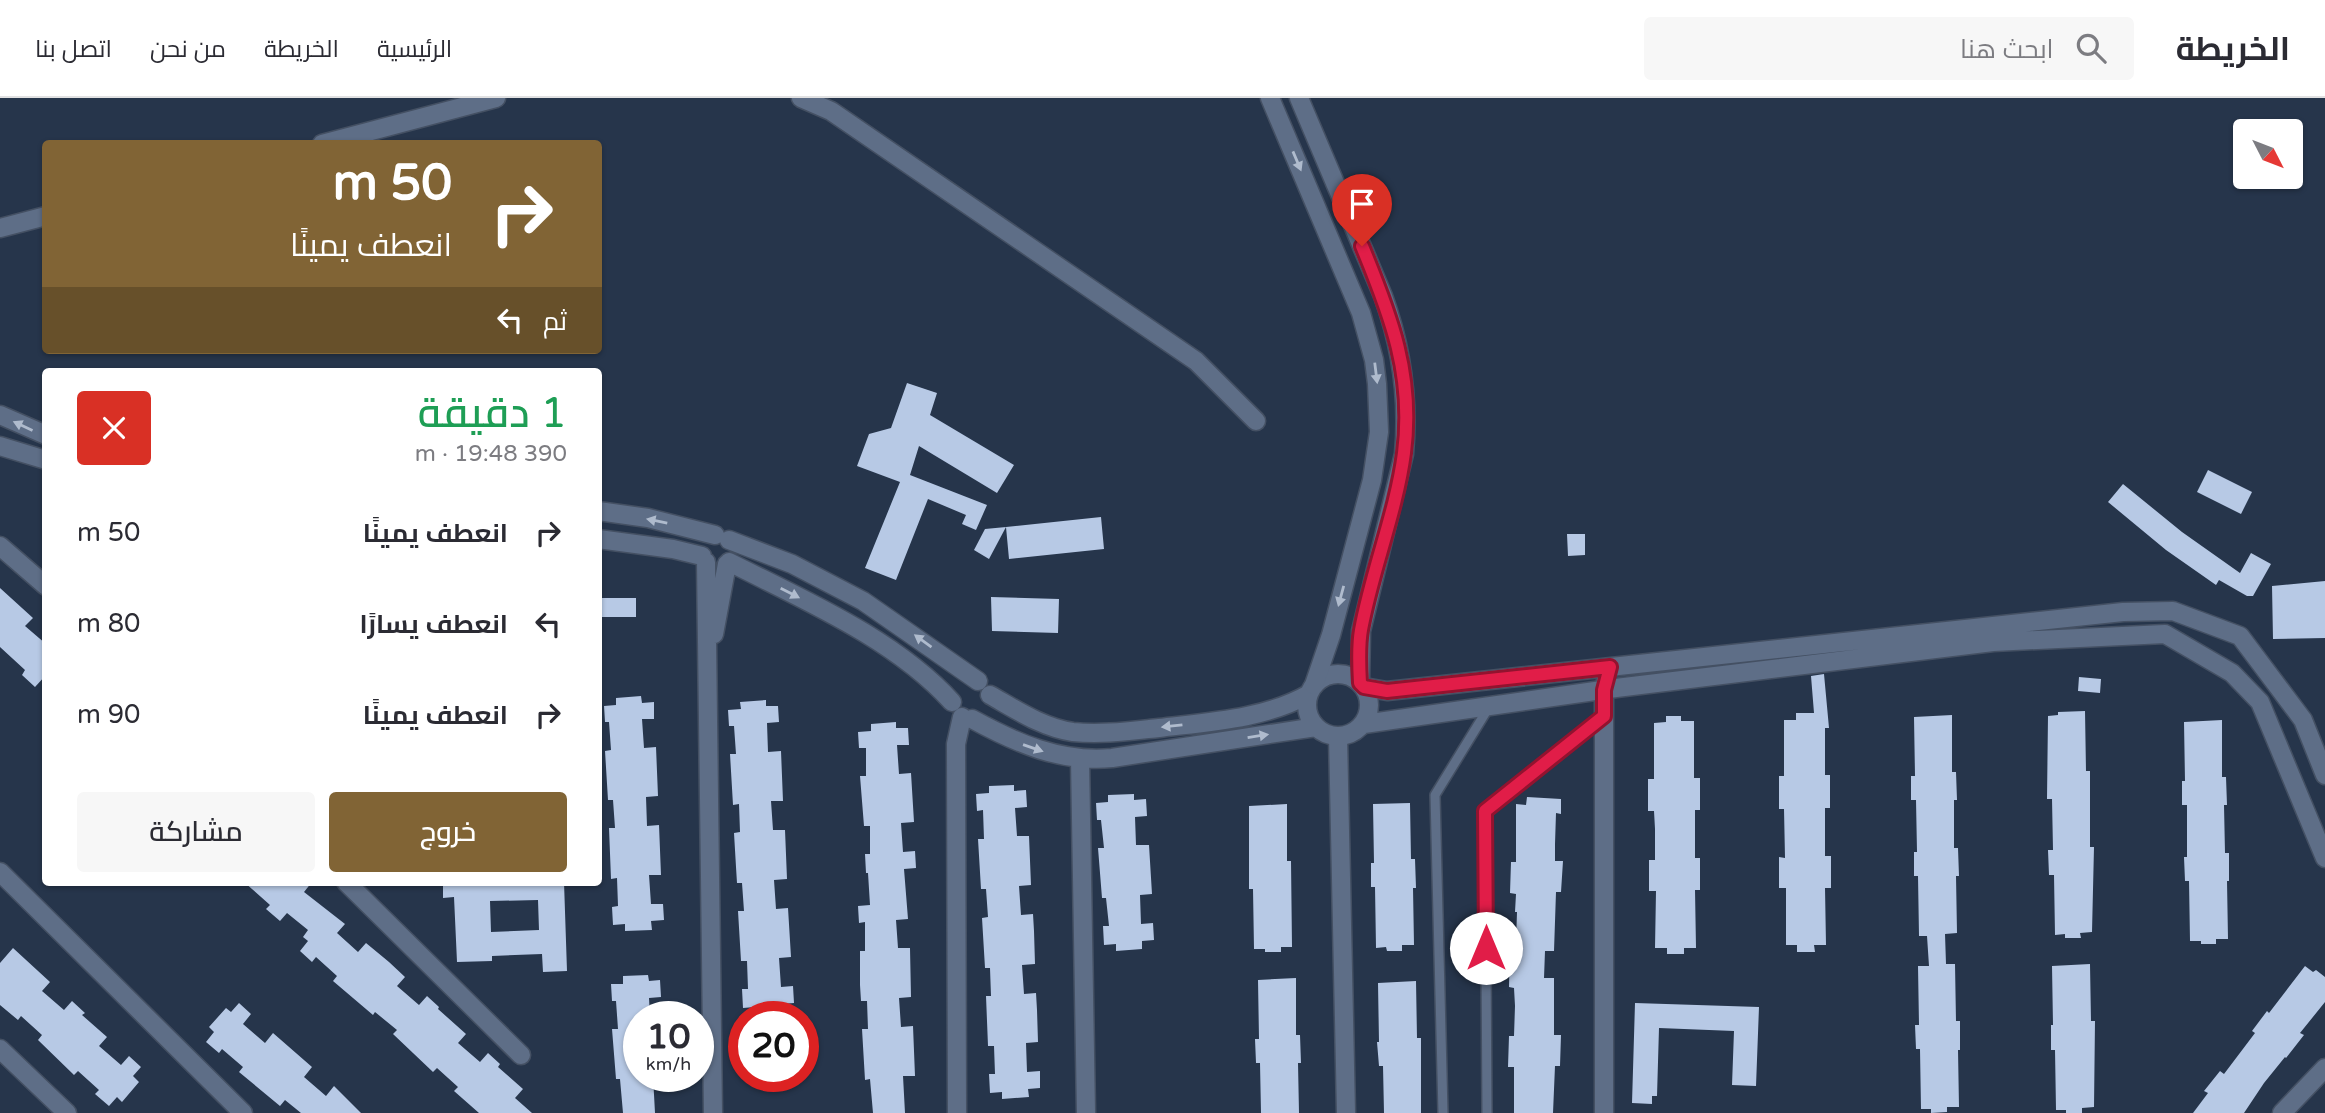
<!DOCTYPE html>
<html lang="ar">
<meta charset="utf-8">
<style>
body{margin:0;font-family:"Varela Round",Cairo,sans-serif;background:#f7f7f7;color:#2b2b33;direction:rtl;height:100vh;display:flex;flex-direction:column;font-size:26px;white-space:nowrap}
*{box-sizing:border-box;margin:0}
p{font-size:23px;color:#7c7c81}
.icon{flex:none;width:38px;height:38px;fill:none;stroke:currentColor;stroke-width:2;stroke-linecap:round;stroke-linejoin:round}
.map{position:relative;flex:1;overflow:hidden;direction:ltr}
.panel{position:absolute;left:42px;top:270px;width:560px;height:518px;display:flex;flex-direction:column;background:#fff;border-radius:7px;box-shadow:0 2px 5px #0004;direction:rtl}
.panel>*{flex:none}
.hud{position:absolute;left:42px;top:42px;width:560px;height:214px;border-radius:7px;box-shadow:0 2px 5px #0004;direction:rtl;background:#816435;color:#fff;overflow:hidden}
.needle{width:46px;rotate:132deg}
.fabs{position:absolute;left:2233px;top:21px;display:grid;gap:14px}
.fabs a{display:grid;place-items:center;width:70px;height:70px;border-radius:7px;background:#fff;box-shadow:0 2px 5px #0004;font-size:35px}
.speed{position:absolute;left:623px;top:903px;display:flex;gap:14px;font-size:35px;font-weight:700;text-align:center}
.speed>*{display:grid;place-content:center;width:91px;height:91px;border-radius:50%;background:#fff;box-shadow:0 2px 5px #0004;line-height:1}
.speed small{font-size:18px;font-weight:400}
.speed .limit{border:10px solid #d22;background:#fff;color:#111}
.pin{position:absolute;display:grid;place-items:center;width:60px;height:60px;color:#fff;margin:-72px -30px;border-radius:50% 50% 50% 0;rotate:-45deg;box-shadow:0 0 7px #0007}
.pin .icon{rotate:45deg}
.me{position:absolute;width:77px;margin:-38px;rotate:0deg;stroke-linejoin:round;filter:drop-shadow(0 0 5px #0008)}
.turn{display:flex;align-items:center;gap:24px;height:147px;padding:0 35px;font-size:32px}
.turn .icon{width:91px;height:91px;stroke-width:2.5}
.turn b{display:block;font-size:49px;line-height:60px}
.then{display:flex;align-items:center;height:66px;padding:0 35px;background:#0003;gap:14px;font-size:26px}
.round{display:grid;place-items:center;flex:none;width:74px;height:74px;border-radius:7px;background:#f7f7f7}
.headline{display:flex;align-items:center;justify-content:space-between;height:119px;padding:0 35px}
h1{font-size:42px;font-weight:600;line-height:52px;color:#1e9e55}
.action{display:flex;gap:14px;margin-top:auto;padding:14px 35px}
.action a{flex:1;height:80px;border-radius:7px;background:#816435;color:#fff;font-size:28px;font-weight:600;line-height:80px;text-align:center}
.action a+a{background:#f7f7f7;color:#2b2b33}
ul{padding:0;list-style:none}
li{display:flex;align-items:center;gap:21px;height:91px;padding:0 35px}
li div{flex:1}
li b{display:block;font-size:26px}
li em{font-style:normal}
header{display:flex;align-items:center;gap:42px;box-sizing:border-box;height:98px;padding:0 35px;background:#fff;border-bottom:2px solid #e1e1e2}
header strong{font-size:33px}
nav{display:flex;gap:38px;margin-inline-start:auto;font-size:24px}
.search{width:490px;height:63px;background:#f7f7f7;display:flex;align-items:center;gap:18px;box-sizing:border-box;padding:0 24px;border-radius:7px;color:#7c7c81;font-size:26px}
.map>svg:first-child{display:block}
</style>
<header>
<strong>الخريطة</strong>
<div class="search"><svg class="icon" aria-label="search" viewBox="0 0 24 24"><circle cx="10" cy="10" r="6"/><path d="M15 15l6 6"/></svg>ابحث هنا</div>
<nav><a>الرئيسية</a><a>الخريطة</a><a>من نحن</a><a>اتصل بنا</a></nav>
</header>
<div class="map">
<svg width="2325" height="1015" viewBox="0 0 2325 1015">
<rect width="100%" height="100%" fill="#26354b"/>
<path fill="#b7c9e5" fill-rule="evenodd" d="M 907,285 L 937,295 L 930,317 L 1014,367 L 997,395 L 919,348 L 910,377 L 987,407 L 976,432 L 962,426 L 966,417 L 928,401 L 896,482 L 865,470 L 900,384 L 857,368 L 869,336 L 891,330 Z
M 2208,372 L 2252,394 L 2241,416 L 2197,394 Z
M 2123,386 L 2182,434 L 2240,475 L 2251,455 L 2271,466 L 2253,498 L 2247,498 L 2219,482 L 2216,487 L 2166,452 L 2108,404 Z
M 1101,419 L 1104,451 L 1009,461 L 1006,429 Z
M 1006,429 L 989,461 L 974,452 L 985,431 Z
M 1567,436 L 1585,436 L 1585,457 L 1568,458 Z
M 2325,483 L 2325,540 L 2273,541 L 2272,488 Z
M 0,490 L 33,520 L 25,528 L 46,546 L 46,577 L 35,589 L 22,577 L 25,572 L 0,549 Z
M 991,499 L 1059,501 L 1058,535 L 992,533 Z
M 602,500 L 636,500 L 636,519 L 602,519 Z
M 1824,576 L 1829,630 L 1825,630 L 1825,677 L 1830,677 L 1830,710 L 1825,710 L 1825,758 L 1831,758 L 1831,790 L 1825,790 L 1826,847 L 1814,847 L 1815,854 L 1797,854 L 1797,847 L 1786,847 L 1786,790 L 1779,790 L 1779,759 L 1785,760 L 1784,711 L 1779,711 L 1779,678 L 1784,678 L 1784,622 L 1796,622 L 1796,615 L 1814,615 L 1811,578 Z
M 2079,579 L 2101,581 L 2100,595 L 2078,593 Z
M 641,598 L 642,605 L 654,604 L 654,621 L 642,621 L 644,650 L 656,649 L 658,698 L 646,699 L 647,728 L 659,727 L 661,777 L 649,777 L 651,806 L 663,806 L 664,822 L 651,823 L 652,832 L 625,833 L 625,826 L 613,827 L 612,809 L 618,808 L 617,780 L 611,781 L 609,730 L 615,730 L 613,702 L 608,702 L 605,653 L 611,652 L 609,624 L 605,624 L 604,608 L 616,607 L 616,600 Z
M 766,602 L 766,608 L 778,608 L 779,624 L 767,625 L 768,654 L 781,653 L 783,703 L 771,703 L 773,732 L 785,732 L 787,781 L 774,782 L 776,811 L 788,810 L 791,859 L 779,860 L 781,889 L 793,888 L 794,905 L 781,906 L 782,914 L 755,916 L 755,909 L 743,910 L 742,891 L 748,891 L 747,863 L 741,863 L 738,813 L 744,813 L 742,785 L 737,785 L 736,769 L 734,735 L 740,734 L 739,706 L 733,707 L 730,656 L 736,656 L 734,628 L 729,628 L 728,612 L 741,611 L 740,604 Z
M 2085,613 L 2086,673 L 2090,673 L 2090,749 L 2094,749 L 2092,834 L 2080,835 L 2081,840 L 2065,840 L 2065,836 L 2055,837 L 2054,777 L 2049,777 L 2048,752 L 2053,752 L 2052,701 L 2047,701 L 2048,618 L 2058,617 L 2058,614 Z
M 1952,617 L 1952,674 L 1956,674 L 1957,702 L 1954,702 L 1954,750 L 1958,750 L 1959,778 L 1956,778 L 1957,835 L 1945,836 L 1946,866 L 1955,866 L 1956,923 L 1960,923 L 1960,952 L 1958,952 L 1959,1009 L 1947,1009 L 1947,1014 L 1931,1015 L 1931,1011 L 1921,1011 L 1920,951 L 1916,951 L 1915,927 L 1919,927 L 1918,868 L 1929,868 L 1927,838 L 1919,838 L 1918,778 L 1914,778 L 1914,754 L 1917,754 L 1916,702 L 1911,702 L 1911,678 L 1915,678 L 1914,619 Z
M 1666,618 L 1681,618 L 1681,623 L 1694,623 L 1694,680 L 1700,680 L 1700,712 L 1695,712 L 1695,760 L 1700,760 L 1700,792 L 1695,792 L 1696,850 L 1684,850 L 1684,856 L 1667,856 L 1667,850 L 1655,850 L 1656,793 L 1649,793 L 1649,762 L 1655,762 L 1655,731 L 1654,713 L 1648,713 L 1648,681 L 1654,681 L 1654,625 L 1666,624 Z
M 2222,622 L 2222,679 L 2226,679 L 2227,707 L 2224,707 L 2225,755 L 2229,755 L 2229,783 L 2227,783 L 2228,841 L 2216,841 L 2216,846 L 2201,846 L 2201,843 L 2190,843 L 2189,783 L 2185,783 L 2184,759 L 2187,759 L 2187,707 L 2182,707 L 2182,683 L 2185,683 L 2184,624 Z
M 896,624 L 896,630 L 908,630 L 909,647 L 897,647 L 899,676 L 911,675 L 914,724 L 901,725 L 903,754 L 915,753 L 916,770 L 904,771 L 908,821 L 896,822 L 898,850 L 910,850 L 911,899 L 899,900 L 901,929 L 913,928 L 915,978 L 903,978 L 905,1015 L 873,1015 L 870,981 L 865,982 L 862,931 L 868,931 L 867,903 L 861,903 L 860,887 L 860,853 L 865,853 L 865,824 L 859,825 L 858,808 L 870,807 L 868,775 L 866,775 L 865,756 L 870,756 L 870,728 L 864,728 L 860,678 L 866,678 L 866,650 L 859,650 L 858,634 L 871,633 L 871,626 Z
M 1014,687 L 1014,693 L 1026,692 L 1027,709 L 1015,710 L 1017,738 L 1029,738 L 1031,787 L 1019,788 L 1021,817 L 1033,816 L 1034,833 L 1035,866 L 1022,867 L 1024,896 L 1036,895 L 1037,912 L 1038,944 L 1026,945 L 1027,974 L 1040,973 L 1040,990 L 1028,991 L 1029,999 L 1002,1001 L 1002,994 L 990,995 L 989,976 L 995,976 L 994,948 L 988,948 L 986,898 L 991,898 L 990,870 L 985,870 L 982,820 L 988,819 L 986,791 L 981,791 L 978,741 L 984,741 L 983,712 L 977,713 L 976,696 L 989,695 L 989,688 Z
M 1134,696 L 1134,702 L 1146,701 L 1147,718 L 1135,719 L 1136,747 L 1149,747 L 1152,796 L 1140,797 L 1141,826 L 1153,825 L 1154,842 L 1142,843 L 1142,851 L 1116,853 L 1116,846 L 1104,847 L 1103,828 L 1109,828 L 1106,800 L 1102,800 L 1098,750 L 1104,750 L 1101,722 L 1097,722 L 1096,705 L 1108,704 L 1108,697 Z
M 1527,699 L 1561,701 L 1561,716 L 1556,715 L 1555,746 L 1555,763 L 1563,763 L 1561,794 L 1556,794 L 1554,853 L 1545,853 L 1544,880 L 1554,880 L 1554,937 L 1561,937 L 1560,968 L 1555,968 L 1553,1015 L 1514,1015 L 1514,969 L 1508,969 L 1509,938 L 1514,938 L 1515,908 L 1514,890 L 1509,889 L 1510,843 L 1516,844 L 1517,814 L 1515,814 L 1516,796 L 1510,795 L 1511,764 L 1516,764 L 1516,706 L 1526,707 Z
M 1410,705 L 1411,761 L 1415,761 L 1416,790 L 1413,790 L 1414,847 L 1402,847 L 1402,853 L 1387,853 L 1386,849 L 1376,850 L 1375,789 L 1371,789 L 1371,765 L 1374,765 L 1373,706 Z
M 1287,706 L 1287,763 L 1291,763 L 1292,849 L 1281,849 L 1281,854 L 1265,854 L 1265,851 L 1254,851 L 1253,791 L 1249,791 L 1249,708 Z
M 244,784 L 312,784 L 304,794 L 345,826 L 337,835 L 358,854 L 366,845 L 389,864 L 405,879 L 397,888 L 419,907 L 427,898 L 439,909 L 438,911 L 466,936 L 458,945 L 480,964 L 488,955 L 500,966 L 498,969 L 523,991 L 515,1000 L 532,1015 L 479,1015 L 454,993 L 458,989 L 437,970 L 433,974 L 393,936 L 397,932 L 375,914 L 373,917 L 333,883 L 337,878 L 316,859 L 312,864 L 300,853 L 308,843 L 303,839 L 308,832 L 287,815 L 280,823 L 266,811 L 270,807 Z
M 443,784 L 564,784 L 567,873 L 543,874 L 542,856 L 492,858 L 492,863 L 457,864 L 454,799 L 443,800 ZM 538,802 L 539,832 L 491,834 L 490,803 Z
M 13,850 L 50,884 L 42,893 L 64,912 L 72,903 L 85,915 L 82,917 L 107,939 L 99,948 L 121,967 L 129,958 L 141,969 L 133,978 L 139,984 L 122,1004 L 117,999 L 109,1008 L 95,996 L 99,992 L 78,973 L 74,977 L 38,942 L 42,937 L 21,918 L 18,922 L 0,907 L 0,865 Z
M 2090,866 L 2091,923 L 2095,923 L 2094,1009 L 2082,1010 L 2082,1015 L 2066,1015 L 2066,1012 L 2056,1012 L 2055,952 L 2051,952 L 2051,927 L 2053,927 L 2052,868 Z
M 2305,868 L 2313,874 L 2316,872 L 2325,879 L 2325,904 L 2300,935 L 2304,937 L 2286,960 L 2285,959 L 2264,985 L 2244,1015 L 2193,1015 L 2208,995 L 2204,993 L 2220,973 L 2224,976 L 2255,935 L 2252,933 L 2267,913 L 2269,915 Z
M 648,877 L 649,883 L 660,882 L 661,899 L 649,900 L 650,919 L 639,919 L 639,978 L 653,978 L 655,1015 L 623,1015 L 620,981 L 616,981 L 612,931 L 618,931 L 616,903 L 612,903 L 611,886 L 623,886 L 623,878 Z
M 1296,880 L 1296,937 L 1300,937 L 1301,965 L 1298,965 L 1299,1015 L 1261,1015 L 1260,965 L 1256,965 L 1255,941 L 1259,941 L 1258,882 Z
M 1416,883 L 1417,940 L 1421,940 L 1421,1015 L 1384,1015 L 1383,968 L 1379,968 L 1377,944 L 1379,944 L 1378,885 Z
M 239,905 L 251,916 L 243,926 L 265,945 L 273,935 L 312,969 L 304,979 L 326,998 L 334,988 L 361,1015 L 301,1015 L 285,1002 L 280,1008 L 239,974 L 243,969 L 222,951 L 219,955 L 206,944 L 214,934 L 209,929 L 226,910 L 231,914 Z
M 1635,905 L 1759,909 L 1756,988 L 1732,987 L 1734,933 L 1659,930 L 1657,998 L 1652,998 L 1652,1006 L 1632,1005 Z"/>
<g fill="none" stroke-linecap="round" stroke-linejoin="round">
<g stroke="#445063" stroke-width="12">
<path id="service" d="M 1443,1015 L 1435,697 L 1489,609
M 1487,1015 L 1485,713 L 1602,619"/>
</g>
<g stroke="#445063" stroke-width="21">
<path id="minor" d="M 801,0 L 831,13 L 1196,263 L 1256,323
M 322,46 L 496,0
M 0,130 L 46,118
M 0,317 L 46,337
M 0,348 L 46,362
M 598,413 L 648,420 L 715,437
M 598,441 L 673,451 L 702,458
M 729,442 L 792,466 L 863,503 L 978,583
M 0,448 L 46,488
M 706,464 L 713,1015
M 729,464 C 804,502 895,541 952,604
M 714,536 L 727,466
M1307 607a31 31 0 1 1 62 0a31 31 0 1 1-62 0Z
M 1364,589 L 1387,593 L 2123,514 L 2173,513 L 2240,538 L 2303,622 L 2325,677
M 990,597 C 1015,611 1043,630 1073,634 C 1101,637 1130,633 1159,630 C 1209,624 1265,621 1309,596
M 972,621 C 1016,645 1061,665 1112,660 L 1316,629
M 1364,626 L 1616,590 L 1993,544 L 2165,536 L 2232,575 L 2260,604 L 2325,760
M 1338,639 L 1346,1015
M 1080,661 L 1086,1015
M 0,774 L 243,1015
M 346,784 L 521,957
M 0,951 L 67,1015
M 957,1015 L 956,646 L 962,619
M 1604,1015 L 1604,592 L 1606,583
M 2282,1015 L 2325,970"/>
</g>
<g stroke="#445063" stroke-width="21">
<path id="secondary" d="M 1270,0 L 1361,215 L 1374,262 L 1377,286 L 1379,334 L 1372,382 L 1331,537 L 1314,587
M 1299,0 L 1383,198 C 1402,250 1409,300 1404,356 L 1361,533 L 1360,585"/>
</g>
<use href="#service" stroke="#5e6e87" stroke-width="9"/>
<use href="#minor" stroke="#5e6e87" stroke-width="18"/>
<use href="#secondary" stroke="#5e6e87" stroke-width="18"/>
</g>
<defs><path id="oneway-solid" d="M-6-.8H1V-3.2L6.5 0L1 3.2V.8H-6Z" transform="scale(1.75)"/></defs>
<g fill="#afbbcd">
<use href="#oneway-solid" transform="translate(1297 63) rotate(67)"/>
<use href="#oneway-solid" transform="translate(1376 275) rotate(83)"/>
<use href="#oneway-solid" transform="translate(23 328) rotate(-155)"/>
<use href="#oneway-solid" transform="translate(657 423) rotate(-168)"/>
<use href="#oneway-solid" transform="translate(790 495) rotate(27)"/>
<use href="#oneway-solid" transform="translate(1341 498) rotate(105)"/>
<use href="#oneway-solid" transform="translate(923 543) rotate(-144)"/>
<use href="#oneway-solid" transform="translate(1172 628) rotate(174)"/>
<use href="#oneway-solid" transform="translate(1258 638) rotate(-9)"/>
<use href="#oneway-solid" transform="translate(1033 650) rotate(19)"/>
</g>
<g fill="none" stroke-linecap="round" stroke-linejoin="round">
<g stroke="#92132f" stroke-width="18">
<path id="route" d="M 1362,148 C 1391,218 1414,278 1404,355 C 1396,415 1372,472 1361,532 C 1358,549 1359,567 1360,585 L 1364,589 L 1387,593 L 1610,569 L 1604,592 L 1604,618 L 1485,713 L 1486,850"/>
</g>
<use href="#route" stroke="#e11d48" stroke-width="12"/>
</g>
</svg>
<div class="fabs">
<a><svg class="needle" viewBox="-14 -14 28 28"><path d="M0-13l5 13h-10z" fill="#e53935"/><path d="M0 13l5-13h-10z" fill="#7c7c81"/></svg></a>
</div>
<div class="speed"><div>10<small>km/h</small></div><div class="limit">20</div></div>
<div class="pin" style="left:1362px;top:148px;background:#d93025"><svg class="icon" aria-label="arrive" viewBox="0 0 24 24"><path d="M6 21V4h12l-3 4 3 4H6"/></svg></div>
<svg class="me" style="left:1486px;top:850px" viewBox="-20 -20 40 40"><circle r="19" fill="#fff"/><path d="M0-13L10 11 0 6-10 11z" fill="#e11d48"/></svg>
<div class="hud">
<div class="turn"><svg class="icon" aria-label="right" viewBox="0 0 24 24"><path d="M7 20v-9h11M14 6l5 5-5 5"/></svg><div><b>50 m</b>انعطف يمينًا</div></div>
<div class="then">ثم<svg class="icon" aria-label="left" viewBox="0 0 24 24"><path d="M17 20v-9H6M10 6l-5 5 5 5"/></svg></div>
</div>
<section class="panel">
<div class="headline"><div><h1>1 دقيقة</h1><p>390 m · 19:48</p></div><a class="round" style="background:#d93025;color:#fff"><svg class="icon" aria-label="close" viewBox="0 0 24 24"><path d="M6 6l12 12M18 6L6 18"/></svg></a></div>
<ul>
<li><svg class="icon" aria-label="right" viewBox="0 0 24 24"><path d="M7 20v-9h11M14 6l5 5-5 5"/></svg><div><b>انعطف يمينًا</b></div><em>50 m</em></li>
<li><svg class="icon" aria-label="left" viewBox="0 0 24 24"><path d="M17 20v-9H6M10 6l-5 5 5 5"/></svg><div><b>انعطف يسارًا</b></div><em>80 m</em></li>
<li><svg class="icon" aria-label="right" viewBox="0 0 24 24"><path d="M7 20v-9h11M14 6l5 5-5 5"/></svg><div><b>انعطف يمينًا</b></div><em>90 m</em></li>
</ul>
<div class="action"><a>خروج</a><a>مشاركة</a></div>
</section>
</div>
